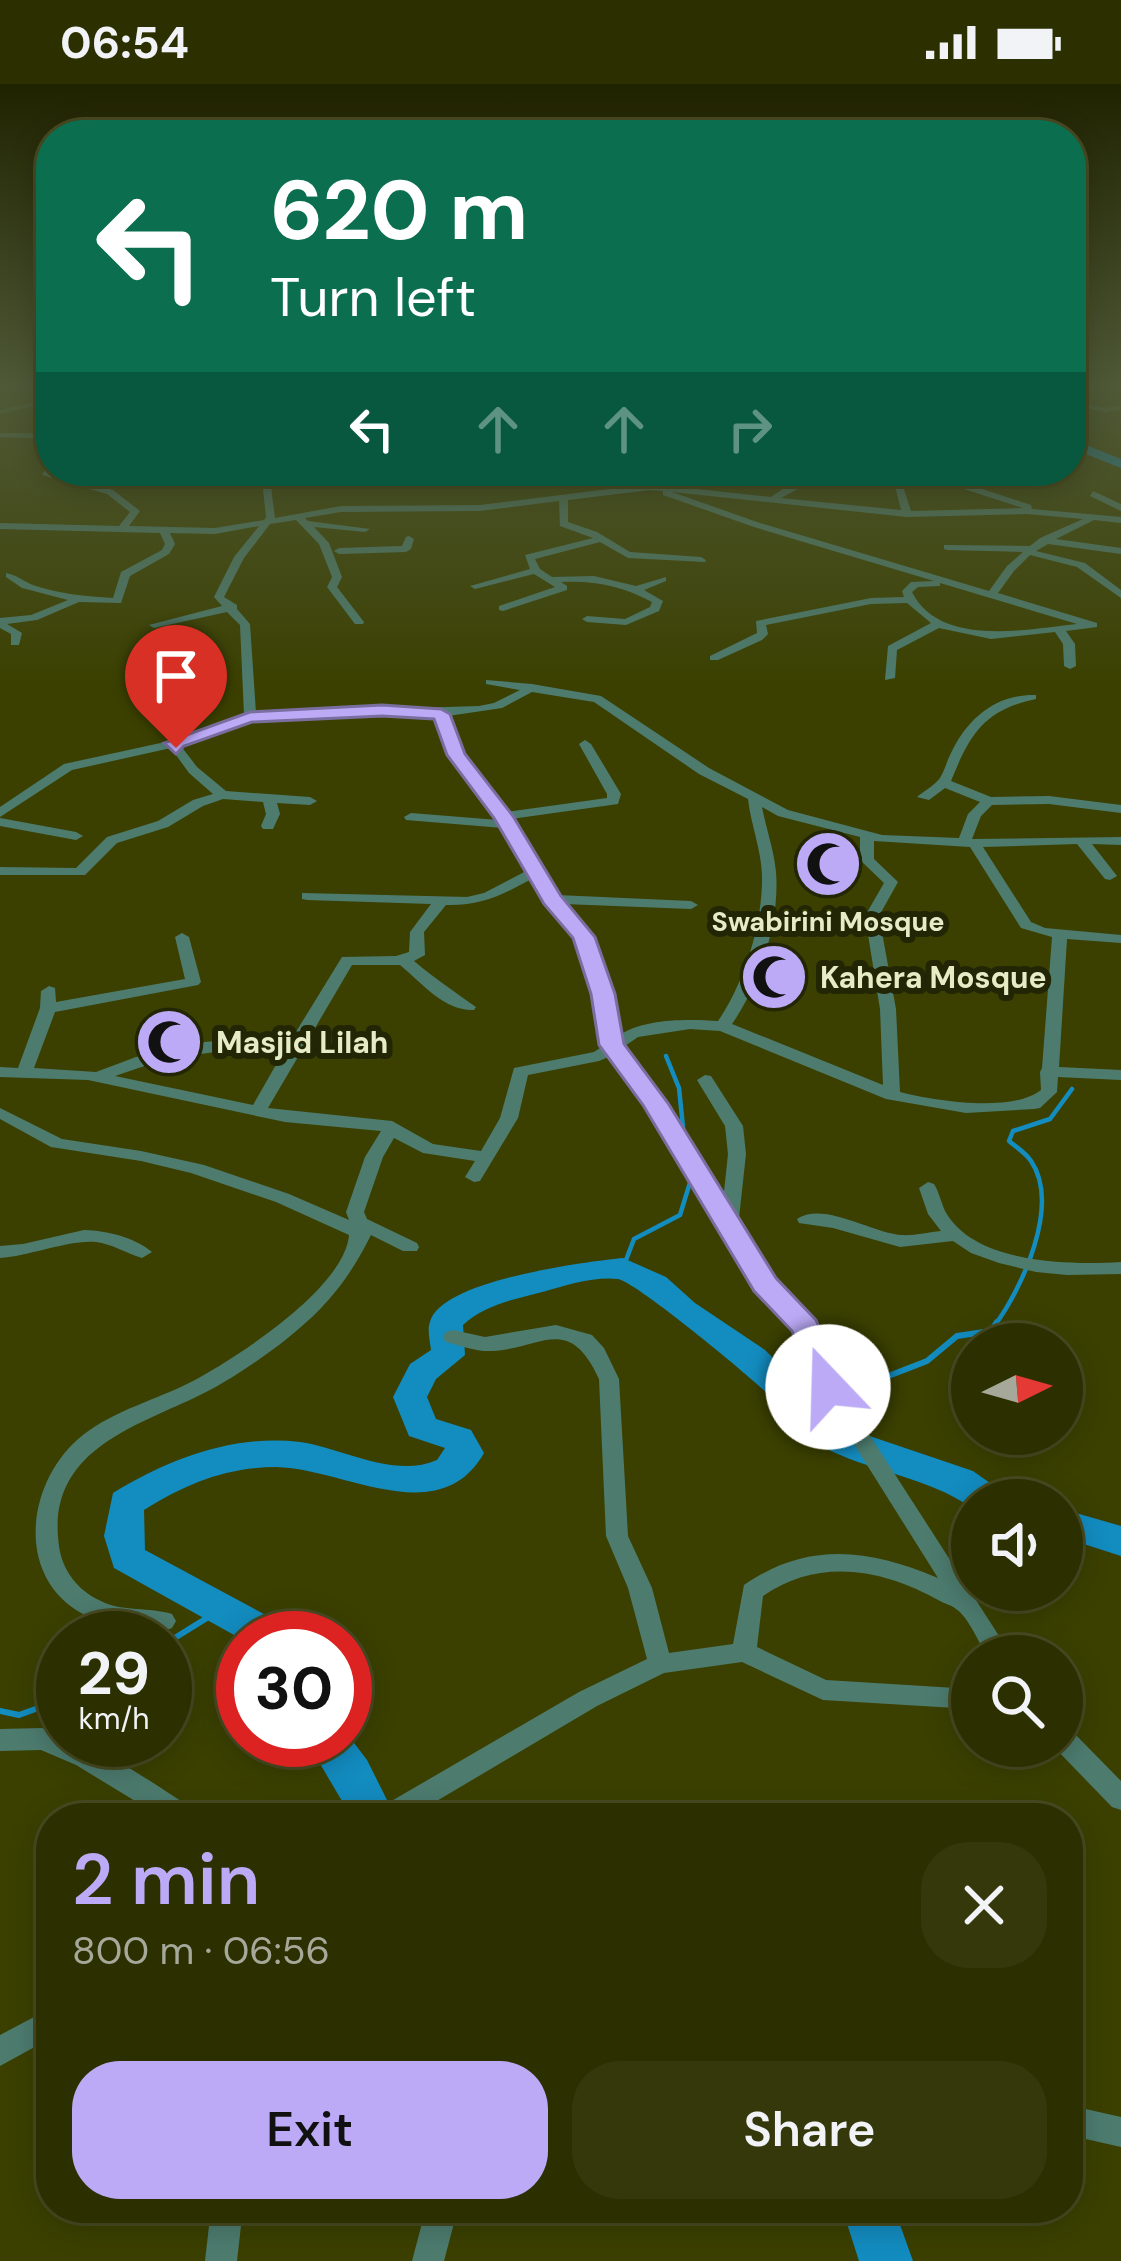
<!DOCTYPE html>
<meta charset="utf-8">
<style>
body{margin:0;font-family:"DM Sans",sans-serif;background:#34380a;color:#f1f3f6;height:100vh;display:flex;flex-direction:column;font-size:45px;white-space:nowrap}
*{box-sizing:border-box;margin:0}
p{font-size:39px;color:#a6a999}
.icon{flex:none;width:66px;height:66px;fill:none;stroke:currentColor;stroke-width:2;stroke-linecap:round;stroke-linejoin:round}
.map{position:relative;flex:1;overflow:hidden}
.drawer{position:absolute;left:36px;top:1719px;width:1047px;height:420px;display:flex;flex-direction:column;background:#2c3000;border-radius:48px;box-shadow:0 6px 30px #0003,0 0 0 3px #484b22}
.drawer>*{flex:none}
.banner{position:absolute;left:36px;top:36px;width:1050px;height:366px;border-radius:48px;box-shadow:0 6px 30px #0003,0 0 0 3px #484b22;background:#0b6e4f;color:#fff;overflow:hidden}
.needle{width:78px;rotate:85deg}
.fabs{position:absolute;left:951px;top:1239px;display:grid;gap:24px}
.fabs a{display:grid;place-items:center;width:132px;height:132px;border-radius:50%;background:#2c3000;box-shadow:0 6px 30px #0003,0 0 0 3px #484b22;font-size:60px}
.speed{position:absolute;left:36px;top:1527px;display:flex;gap:24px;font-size:60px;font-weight:700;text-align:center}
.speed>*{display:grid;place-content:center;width:156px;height:156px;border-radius:50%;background:#2c3000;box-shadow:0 6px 30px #0003,0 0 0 3px #484b22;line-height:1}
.speed small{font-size:30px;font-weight:400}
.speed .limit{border:18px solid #d22;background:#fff;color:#111}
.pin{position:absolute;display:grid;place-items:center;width:102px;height:102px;color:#fff;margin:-123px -51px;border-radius:50% 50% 50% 0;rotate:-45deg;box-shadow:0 0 12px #0007}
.pin .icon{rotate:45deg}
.me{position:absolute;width:132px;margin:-66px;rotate:339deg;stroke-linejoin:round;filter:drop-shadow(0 0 9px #0008)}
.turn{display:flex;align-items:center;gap:42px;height:252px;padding:0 36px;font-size:54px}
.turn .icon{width:156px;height:156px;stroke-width:2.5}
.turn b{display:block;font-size:84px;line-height:102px}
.lanes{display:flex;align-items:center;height:114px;padding:0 36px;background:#0003;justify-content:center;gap:60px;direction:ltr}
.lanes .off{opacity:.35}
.round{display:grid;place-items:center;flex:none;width:126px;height:126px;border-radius:48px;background:#34380a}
.headline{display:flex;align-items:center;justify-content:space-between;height:204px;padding:0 36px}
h1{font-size:72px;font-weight:600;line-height:90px;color:#bcaaf6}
.action{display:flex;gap:24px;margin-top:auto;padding:24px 36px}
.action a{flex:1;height:138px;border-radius:48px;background:#bcaaf6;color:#111;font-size:48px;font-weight:600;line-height:138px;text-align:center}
.action a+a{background:#34380a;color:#f1f3f6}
.status{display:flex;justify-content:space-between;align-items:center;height:84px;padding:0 60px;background:#2c3000;direction:ltr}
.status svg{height:33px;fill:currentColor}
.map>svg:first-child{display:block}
</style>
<div class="status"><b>06:54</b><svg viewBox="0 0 49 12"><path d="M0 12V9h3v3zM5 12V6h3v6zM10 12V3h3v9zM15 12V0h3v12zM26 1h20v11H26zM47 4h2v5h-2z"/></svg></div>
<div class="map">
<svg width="1121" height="2177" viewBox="0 0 1121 2177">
<rect width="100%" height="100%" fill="#3b4000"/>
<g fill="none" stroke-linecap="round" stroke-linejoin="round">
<path stroke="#138cc0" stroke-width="4.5" d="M 666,972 L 679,1004 L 684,1053
M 623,1184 L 634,1155 L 680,1131 L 692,1092
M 995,1241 C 1022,1204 1061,1121 1031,1077 C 1026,1069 1016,1063 1009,1057 L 1013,1047 L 1050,1035 L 1072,1005"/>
<path stroke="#138cc0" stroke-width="6" d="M 847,1322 L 860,1303 L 927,1277 L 957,1252 L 991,1247 L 997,1238
M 830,1352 L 840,1332
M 165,1560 L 223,1524
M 0,1627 L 19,1631 L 63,1615"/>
<path fill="#138cc0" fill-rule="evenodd" d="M 1071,355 L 1121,375 L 1121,384 L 1071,364 Z
M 623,1174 L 666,1193 L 695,1219 L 765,1266 L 843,1343 L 973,1387 L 1000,1406 L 1006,1416 L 972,1416 L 972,1424 C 926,1392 870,1388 821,1362 C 801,1352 784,1327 769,1311 C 751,1293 636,1198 618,1195 C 596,1192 566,1201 546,1207 C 516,1215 486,1220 463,1241 L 465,1271 L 436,1295 L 427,1313 L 436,1335 L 471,1346 L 484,1369 C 439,1448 343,1384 276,1383 C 227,1383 185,1400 144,1426 L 145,1466 L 288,1543 L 294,1554 L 243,1556 L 114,1484 L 104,1452 L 113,1409 C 169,1375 233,1350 300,1358 C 343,1364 394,1395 437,1376 L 445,1364 L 409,1352 L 393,1313 L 410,1280 L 431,1266 C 430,1258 427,1245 430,1238 C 441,1196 585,1178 623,1174 Z
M 1062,1425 L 1121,1442 L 1121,1472 L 1062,1453 Z
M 345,1647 L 367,1676 L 396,1734 L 352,1734 L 306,1656 L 345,1656 Z
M 842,2124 L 894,2124 L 913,2177 L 859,2177 Z"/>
<path fill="#4d7c6f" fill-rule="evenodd" d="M 51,314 L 51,318 L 0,330 L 0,326 Z
M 1071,317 L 1105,324 L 1121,321 L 1121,325 L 1105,328 L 1071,321 Z
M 0,349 L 51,349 L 51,355 L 0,353 Z
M 45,386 L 113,406 L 140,427 L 129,442 L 215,444 L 264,436 L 266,433 L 261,387 L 269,387 L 275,434 L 341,422 L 480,421 L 634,402 L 586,387 L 600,387 L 638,398 L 638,402 L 650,400 L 771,413 L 790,400 L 821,387 L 831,387 L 781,414 L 901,426 L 895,402 L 899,399 L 903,402 L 911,427 L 1023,424 L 955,402 L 932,387 L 942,387 L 961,398 L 1031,421 L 1032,425 L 1121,433 L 1121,439 L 1094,436 L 1056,455 L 1121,464 L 1121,470 L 1048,460 L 1036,467 L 1085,479 L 1121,506 L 1121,514 L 1077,483 L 1030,471 L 1014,487 L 998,509 L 1097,539 L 1097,543 L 1066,547 L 1075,560 L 1076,582 L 1070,585 L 1064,582 L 1063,560 L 1055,548 L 991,555 L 939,544 L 897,566 L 895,594 L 885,596 L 888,562 L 931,539 L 907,519 L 871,520 L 766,541 L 768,550 L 762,556 L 718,576 L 710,576 L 710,572 L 757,549 L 756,537 L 871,514 L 904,513 L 902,507 L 911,498 L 934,497 L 754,443 L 663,411 L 663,407 L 650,406 L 568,416 L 568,438 L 597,448 L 630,468 L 701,473 L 706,476 L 705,478 L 628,474 L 600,458 L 535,475 L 540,485 L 552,493 L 594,492 L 636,502 L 666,493 L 666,497 L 644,506 L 663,517 L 659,527 L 626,541 L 587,538 L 582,535 L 587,532 L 625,535 L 650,523 L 652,518 C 623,502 594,496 561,498 L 567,502 L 567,506 L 503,527 L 499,526 L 499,522 L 555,503 L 534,490 L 475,505 L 470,502 L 530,485 L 525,471 L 593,454 L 560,442 L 559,417 L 480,427 L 341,428 L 305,434 L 308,437 L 370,445 L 365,448 L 314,443 L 329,459 L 342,493 L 337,503 L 364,538 L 363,540 L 355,540 L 327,503 L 332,493 L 319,460 L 296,436 L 270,440 L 244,474 L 224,513 L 237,521 L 237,525 L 250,540 L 256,629 L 479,622 L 494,619 L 520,606 L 486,600 L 486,596 L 532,600 L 601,612 L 709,684 L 788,726 L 882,751 L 959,754 L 968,730 L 980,718 L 945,704 L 929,716 L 917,713 C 924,707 935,701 940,694 C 945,686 947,676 952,667 C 969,633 997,610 1036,611 L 1036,615 C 984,626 970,650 951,697 L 991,713 L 1049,712 L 1121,721 L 1121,729 L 1049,720 L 992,721 L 981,732 L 972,755 L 1121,753 L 1121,761 L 1092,760 L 1117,792 L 1110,796 L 1105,795 L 1077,760 L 983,763 L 1031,838 L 1045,844 L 1121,851 L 1121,859 L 1067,855 L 1059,983 L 1121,986 L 1121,996 L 1058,993 L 1057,1008 L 1040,1024 L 1034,1025 L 966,1029 L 886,1015 L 720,947 L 690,945 L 638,953 L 622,964 L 664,1019 L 723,1117 L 728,1070 L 725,1042 L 697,996 L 705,991 L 711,992 L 743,1042 L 746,1070 L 738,1143 L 772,1197 L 812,1238 L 838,1302 L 1012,1572 L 987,1572 C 979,1559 969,1534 956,1525 C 952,1521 945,1520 940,1517 C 883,1485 819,1473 763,1512 L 757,1563 L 826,1596 L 972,1605 L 972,1625 L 823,1616 L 742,1578 L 664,1589 L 597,1622 L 408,1734 L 372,1734 L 376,1726 L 579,1608 L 647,1575 L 628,1504 L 606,1452 L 599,1295 C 567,1225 538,1269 484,1267 C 472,1266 458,1261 446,1258 L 443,1253 L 446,1248 L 453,1246 L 485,1253 L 556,1241 L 592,1251 L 604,1264 L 619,1295 L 628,1452 L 652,1504 L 669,1569 L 733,1560 L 744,1501 C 808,1457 869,1465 938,1494 L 818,1303 L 796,1246 L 758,1205 L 647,1020 L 611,972 L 599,977 L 528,991 L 518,1034 L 480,1097 L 474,1098 L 465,1093 L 475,1077 L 423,1069 L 394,1054 L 383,1073 L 364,1128 L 367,1135 L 417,1159 L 419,1163 L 417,1167 L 403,1167 L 371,1151 C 347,1199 323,1227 279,1261 C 252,1281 224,1300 194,1314 C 128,1345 46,1370 59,1462 C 62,1486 78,1507 101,1517 C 122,1528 150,1523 172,1530 L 176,1537 L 172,1544 L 164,1547 C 138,1542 107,1543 83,1530 C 13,1492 27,1395 83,1351 C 115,1326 156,1316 191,1298 C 235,1275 345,1204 349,1151 L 276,1118 L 191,1089 L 141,1077 L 51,1063 L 0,1035 L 0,1024 L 62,1055 L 141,1067 L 204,1081 L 289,1110 L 349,1136 L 346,1128 L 365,1073 L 381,1047 L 285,1038 L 88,996 L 0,993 L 0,983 L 18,984 L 40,924 L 41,907 L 49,902 L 55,904 L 56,918 L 185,895 L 175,853 L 182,849 L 189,853 L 201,898 L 198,901 L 55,928 L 34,984 L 96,988 L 136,973 L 194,959 L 248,954 L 291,956 L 342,873 L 396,872 L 409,868 L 410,848 L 431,820 L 307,816 L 302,815 L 302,809 L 467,813 L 484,809 L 528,786 L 503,744 L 406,736 L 404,733 L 411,729 L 498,736 L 450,671 L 436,632 L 380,631 L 251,637 L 181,662 L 197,683 L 226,707 L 310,713 L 317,717 L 310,721 L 277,719 L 280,730 L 273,745 L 263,745 L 261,742 L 266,730 L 263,718 L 223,715 L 203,722 L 168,743 L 117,759 L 85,791 L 0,791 L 0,783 L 76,784 L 107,753 L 158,737 L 193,716 L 213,710 L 189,689 L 171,664 L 72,686 L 0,733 L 0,723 L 64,680 L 179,655 L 244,631 L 240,541 L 227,528 L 154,544 L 149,541 L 222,522 L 214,513 L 234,473 L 259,442 L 215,450 L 170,449 L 175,460 L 169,470 L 130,492 L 121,519 L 79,518 L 37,536 L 7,540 L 22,549 L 19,561 L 11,561 L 11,550 L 0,544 L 0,534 L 31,531 L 68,516 L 22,504 L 6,493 L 6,489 C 17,491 23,497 33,501 C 58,510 86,512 113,514 L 121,488 L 162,466 L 165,460 L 160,449 L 0,445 L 0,439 L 119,442 L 130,428 L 107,410 L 42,391 ZM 672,408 L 907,433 L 1027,430 L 1083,435 L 1040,454 L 1030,462 L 944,461 L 944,465 L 947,466 L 1023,468 L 1007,482 L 989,507 L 760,439 ZM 940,499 L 1077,540 C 1027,545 940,564 912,508 L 918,503 L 940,502 ZM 532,608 L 594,618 L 699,690 L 748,715 C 751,741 761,765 762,791 C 763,838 745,898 718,937 C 688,935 644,934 618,952 L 611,910 L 591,853 L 564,820 L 691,825 L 698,821 L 691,817 L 557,811 L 511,735 L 618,720 L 621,710 L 591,660 L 585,656 L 579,660 L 607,710 L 607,714 L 506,728 L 462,670 L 448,632 L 502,624 ZM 762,723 L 778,732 L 860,753 L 860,776 L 884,799 L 865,832 L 880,925 L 883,1001 L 732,940 C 760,900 780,837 776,788 C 774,766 766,744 762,723 ZM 874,757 L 970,763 L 1021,844 L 1052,853 L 1042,984 L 1040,988 L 1041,1006 C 1012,1029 935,1017 900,1008 L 896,925 L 879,832 L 898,798 L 874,775 ZM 533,794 C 545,816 569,838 578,858 C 593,890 597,927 603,962 L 594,968 L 514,984 L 500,1034 L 481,1067 L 433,1060 L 392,1037 L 268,1024 L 352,881 L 400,881 C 422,899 444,927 474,926 L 476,923 C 455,908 434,894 414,877 L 425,871 L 424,848 L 446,821 C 481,822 503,811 533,794 ZM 248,964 L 285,965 L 253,1021 L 115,992 L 168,974 Z
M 1093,407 L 1121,420 L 1121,427 L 1090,412 Z
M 409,452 L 414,455 L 411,465 L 406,468 L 339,470 L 334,467 L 339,464 L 402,462 L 406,453 Z
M 0,734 L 76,748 L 83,752 L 76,756 L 0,742 Z
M 928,1098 L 934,1100 C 939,1108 941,1118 945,1127 C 974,1180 1069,1181 1121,1178 L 1121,1190 L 1067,1191 L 1036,1188 L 999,1179 L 971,1169 L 953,1157 L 900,1163 L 833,1144 L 799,1139 L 797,1135 C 823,1117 872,1149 901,1151 C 914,1152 929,1148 941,1147 L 928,1130 L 919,1104 Z
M 84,1146 C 108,1147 134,1153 152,1168 L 142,1174 C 126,1169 112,1160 96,1158 C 71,1155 29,1172 0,1174 L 0,1162 L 23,1160 Z
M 1062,1643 L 1071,1646 L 1121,1697 L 1121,1726 L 1112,1723 L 1053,1662 L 1062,1662 Z
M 42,1644 L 63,1652 L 63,1656 C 97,1658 164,1707 195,1726 L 199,1734 L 163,1734 L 76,1681 L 41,1666 L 0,1667 L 0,1645 Z
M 51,1924 L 51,1954 L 0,1982 L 0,1951 Z
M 1068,2021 L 1121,2033 L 1121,2063 L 1068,2051 Z
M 211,2124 L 243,2124 L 237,2177 L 205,2177 Z
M 426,2124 L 458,2124 L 444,2177 L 412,2177 Z"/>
</g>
<linearGradient id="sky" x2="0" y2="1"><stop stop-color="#202300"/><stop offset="0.5" stop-color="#4f5937"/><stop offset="1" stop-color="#4f5937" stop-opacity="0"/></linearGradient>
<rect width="1121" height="605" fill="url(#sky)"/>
<path fill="#bcaaf6" stroke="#7a6ea0" stroke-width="3" d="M 382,621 L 441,625 L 450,630 L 465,670 L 513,732 L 561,812 L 595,853 L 615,910 L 624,960 L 668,1019 L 776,1194 L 816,1236 L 844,1303 L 839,1310 L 817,1310 L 792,1247 L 754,1207 L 643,1021 L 599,961 L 591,910 L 573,854 L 544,820 L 494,734 L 447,671 L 434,635 L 382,632 L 252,638 L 184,662 L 176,670 L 164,659 L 250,628 Z"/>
<defs>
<g id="mosque-disc" transform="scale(3.45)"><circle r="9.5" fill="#bcaaf6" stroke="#232605"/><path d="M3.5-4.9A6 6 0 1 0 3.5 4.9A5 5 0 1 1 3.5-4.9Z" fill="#111"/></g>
</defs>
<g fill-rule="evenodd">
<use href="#mosque-disc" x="828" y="780"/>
<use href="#mosque-disc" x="774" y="893"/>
<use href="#mosque-disc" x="169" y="958"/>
</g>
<g text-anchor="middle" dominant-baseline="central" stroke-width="12" stroke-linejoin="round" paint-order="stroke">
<g font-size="27" font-weight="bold" fill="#e6ecc6" stroke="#232605">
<text x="828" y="837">Swabirini Mosque</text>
</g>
<g font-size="30" font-weight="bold" fill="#e6ecc6" stroke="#232605" text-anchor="start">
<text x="820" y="893">Kahera Mosque</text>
<text x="216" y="958">Masjid Lilah</text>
</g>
</g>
</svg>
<div class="fabs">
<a><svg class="needle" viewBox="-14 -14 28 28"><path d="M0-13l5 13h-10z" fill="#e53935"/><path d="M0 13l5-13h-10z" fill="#a6a999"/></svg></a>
<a><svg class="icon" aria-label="sound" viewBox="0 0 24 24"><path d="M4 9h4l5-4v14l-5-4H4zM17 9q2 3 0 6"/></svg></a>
<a><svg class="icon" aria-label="search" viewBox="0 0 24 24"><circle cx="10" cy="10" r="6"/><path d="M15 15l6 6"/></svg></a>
</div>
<div class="speed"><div>29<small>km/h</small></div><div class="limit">30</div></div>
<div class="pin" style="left:176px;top:664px;background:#d93025"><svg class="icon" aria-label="arrive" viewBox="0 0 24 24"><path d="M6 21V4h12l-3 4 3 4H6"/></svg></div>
<svg class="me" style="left:828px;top:1303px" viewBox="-20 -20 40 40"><circle r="19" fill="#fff"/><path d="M0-13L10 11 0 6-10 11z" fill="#bcaaf6"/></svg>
<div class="banner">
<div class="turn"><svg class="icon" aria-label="left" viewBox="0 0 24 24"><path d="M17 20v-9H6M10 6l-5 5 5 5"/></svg><div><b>620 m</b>Turn left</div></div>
<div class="lanes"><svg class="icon" aria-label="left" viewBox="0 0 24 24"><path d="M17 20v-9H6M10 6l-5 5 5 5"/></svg><svg class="icon off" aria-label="ahead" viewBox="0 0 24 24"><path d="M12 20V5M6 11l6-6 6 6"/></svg><svg class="icon off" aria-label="ahead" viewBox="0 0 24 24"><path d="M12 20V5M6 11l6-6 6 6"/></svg><svg class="icon off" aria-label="right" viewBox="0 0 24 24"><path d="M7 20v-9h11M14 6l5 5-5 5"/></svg></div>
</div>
<section class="drawer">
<div class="headline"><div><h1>2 min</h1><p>800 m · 06:56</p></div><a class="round"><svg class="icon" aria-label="close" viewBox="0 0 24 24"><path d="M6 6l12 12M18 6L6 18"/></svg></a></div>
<div class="action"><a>Exit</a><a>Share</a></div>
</section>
</div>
